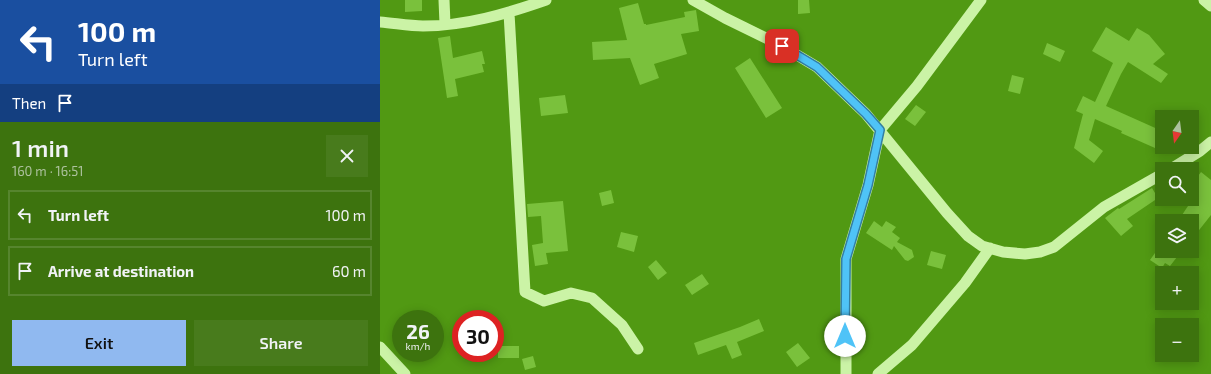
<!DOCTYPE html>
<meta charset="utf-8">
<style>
body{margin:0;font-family:"Exo 2",sans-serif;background:#487b1c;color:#f1f3f6;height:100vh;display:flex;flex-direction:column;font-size:15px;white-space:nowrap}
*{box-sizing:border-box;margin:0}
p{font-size:13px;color:#adc29e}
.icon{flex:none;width:22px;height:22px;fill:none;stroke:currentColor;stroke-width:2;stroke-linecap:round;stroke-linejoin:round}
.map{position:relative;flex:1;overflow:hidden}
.side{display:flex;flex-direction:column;background:#3d730e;width:380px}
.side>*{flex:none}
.guide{background:#1a4fa0;color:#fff;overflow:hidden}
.needle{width:26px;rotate:194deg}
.buttons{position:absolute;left:775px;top:110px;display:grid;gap:8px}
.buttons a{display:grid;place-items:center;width:44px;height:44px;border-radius:0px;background:#3d730e;box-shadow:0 2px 10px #0003;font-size:20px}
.speed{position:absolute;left:12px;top:310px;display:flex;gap:8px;font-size:20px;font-weight:700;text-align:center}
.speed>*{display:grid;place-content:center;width:52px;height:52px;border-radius:50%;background:#3d730e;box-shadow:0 2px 10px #0003;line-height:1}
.speed small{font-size:10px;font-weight:400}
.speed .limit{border:6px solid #d22;background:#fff;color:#111}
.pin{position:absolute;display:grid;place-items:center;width:34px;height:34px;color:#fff;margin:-17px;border-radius:8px;box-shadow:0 2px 6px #0006}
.me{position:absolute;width:44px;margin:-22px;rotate:0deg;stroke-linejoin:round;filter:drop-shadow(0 0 3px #0008)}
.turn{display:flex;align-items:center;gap:14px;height:84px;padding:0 12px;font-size:18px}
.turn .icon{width:52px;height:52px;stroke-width:2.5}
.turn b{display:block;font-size:28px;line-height:34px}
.then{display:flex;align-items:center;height:38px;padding:0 12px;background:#0003;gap:8px;font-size:15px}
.round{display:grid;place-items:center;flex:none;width:42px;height:42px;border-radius:0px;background:#487b1c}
.summary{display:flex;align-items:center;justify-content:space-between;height:68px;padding:0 12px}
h1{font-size:24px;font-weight:600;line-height:30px}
.primary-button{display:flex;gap:8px;margin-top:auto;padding:8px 12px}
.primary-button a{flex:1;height:46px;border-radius:0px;background:#90b9f0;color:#111;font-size:16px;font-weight:600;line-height:46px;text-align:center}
.primary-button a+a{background:#487b1c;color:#f1f3f6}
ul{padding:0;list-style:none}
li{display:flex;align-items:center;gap:12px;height:50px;margin:0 8px 6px;padding:0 4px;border:2px solid #56852e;border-radius:0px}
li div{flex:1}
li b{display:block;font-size:15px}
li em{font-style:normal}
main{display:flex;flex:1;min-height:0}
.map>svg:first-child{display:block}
</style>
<main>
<section class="side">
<div class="guide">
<div class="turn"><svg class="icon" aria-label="left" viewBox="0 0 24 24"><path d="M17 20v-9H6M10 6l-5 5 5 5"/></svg><div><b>100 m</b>Turn left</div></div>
<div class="then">Then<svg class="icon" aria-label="arrive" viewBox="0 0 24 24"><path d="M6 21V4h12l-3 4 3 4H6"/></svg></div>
</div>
<div class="summary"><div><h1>1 min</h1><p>160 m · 16:51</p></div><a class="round"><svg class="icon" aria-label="close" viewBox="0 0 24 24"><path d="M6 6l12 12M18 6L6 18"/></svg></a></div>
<ul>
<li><svg class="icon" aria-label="left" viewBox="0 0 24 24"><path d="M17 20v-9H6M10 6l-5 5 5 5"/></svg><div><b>Turn left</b></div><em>100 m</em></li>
<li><svg class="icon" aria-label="arrive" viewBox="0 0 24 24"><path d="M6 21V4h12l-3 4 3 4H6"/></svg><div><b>Arrive at destination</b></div><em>60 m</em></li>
</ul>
<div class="primary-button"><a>Exit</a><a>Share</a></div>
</section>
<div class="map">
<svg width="831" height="374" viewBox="0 0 831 374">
<rect width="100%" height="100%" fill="#519913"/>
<path fill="#7ac13c" d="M 25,0 L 42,0 L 42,11 L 25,12 Z
M 418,0 L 429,0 L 430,13 L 418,14 Z
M 258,3 L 264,24 L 266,24 L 266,25 L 305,17 L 304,12 L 316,10 L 319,31 L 301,34 L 307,54 L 274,64 L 279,78 L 260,85 L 250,58 L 213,60 L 212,42 L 247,40 L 239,8 Z
M 726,27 L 749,41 L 757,28 L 769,35 L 785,54 L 773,64 L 788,74 L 781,83 L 748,62 L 741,74 L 726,106 L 782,131 L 775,148 L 741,133 L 742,131 L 715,119 L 709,140 L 723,151 L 714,163 L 694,148 L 703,114 L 696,111 L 703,96 L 715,102 L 733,63 L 712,51 Z
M 70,36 L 73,58 L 102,51 L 105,64 L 102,64 L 104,72 L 75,79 L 78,96 L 67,98 L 58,38 Z
M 667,43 L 685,51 L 680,62 L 663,54 Z
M 370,58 L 402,108 L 386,118 L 355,68 Z
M 632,75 L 644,78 L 640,94 L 628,91 Z
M 185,95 L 188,113 L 161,116 L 159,98 Z
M 536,105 L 546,112 L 535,126 L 525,119 Z
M 821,172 L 831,180 L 831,215 L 812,239 L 812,221 L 798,221 L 812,200 L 812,184 Z
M 772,188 L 778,198 L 747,219 L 753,226 L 741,236 L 725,218 L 738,208 L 739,209 Z
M 231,190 L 234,203 L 222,206 L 219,193 Z
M 183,201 L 188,251 L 166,253 L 168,264 L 155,266 L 152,245 L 163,243 L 161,216 L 148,217 L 147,204 Z
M 494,221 L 502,227 L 506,221 L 516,227 L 512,232 L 520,238 L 517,242 L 532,250 L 534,257 L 528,261 L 525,260 L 514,246 L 512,250 L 486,233 Z
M 241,232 L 258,236 L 254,252 L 237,247 Z
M 780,246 L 782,247 L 782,251 L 788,251 L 797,257 L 790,266 L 785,263 L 782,268 L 770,260 Z
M 551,251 L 566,255 L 562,269 L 547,265 Z
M 276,260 L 287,273 L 278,280 L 268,267 Z
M 322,274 L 329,284 L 312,295 L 305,285 Z
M 379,319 L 384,331 L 357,342 L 362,355 L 352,359 L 346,345 L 318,355 L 314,343 L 360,327 Z
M 418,343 L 430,358 L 417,367 L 406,352 Z
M 118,346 L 139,346 L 139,358 L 118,358 Z
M 153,356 L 156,367 L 145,370 L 142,359 Z"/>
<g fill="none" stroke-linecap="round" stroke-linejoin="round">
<path stroke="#cbf3a6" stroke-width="11" d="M 64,0 L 65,24
M 313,0 L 345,18 L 402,46 L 437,67 L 486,114 L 567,213 L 588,236 L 602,246 L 623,252 L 645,254 L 660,252 L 674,247 L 724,207 L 782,174
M 824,0 L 831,6
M 129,13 L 145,292 L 164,301 L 191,293 L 212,298 L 242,325 L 258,349
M 0,22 C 14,23 29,26 43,26 C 85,26 126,14 166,0
M 791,169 L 820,151 L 831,142
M 0,347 L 25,374
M 466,374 L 466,259 L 488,185 L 500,130 L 537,86 L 601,0
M 498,374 L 532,345 L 585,283 L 610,248"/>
</g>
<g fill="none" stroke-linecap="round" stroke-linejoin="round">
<g stroke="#337fa1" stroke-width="10">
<path id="route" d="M 402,46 L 437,67 L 486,114 L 500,130 L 488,185 L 466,259 L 465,336"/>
</g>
<use href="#route" stroke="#4fc3f7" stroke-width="7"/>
</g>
</svg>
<div class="buttons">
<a><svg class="needle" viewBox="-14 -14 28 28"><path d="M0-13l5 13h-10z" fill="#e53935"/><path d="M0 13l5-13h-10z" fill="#adc29e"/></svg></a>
<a><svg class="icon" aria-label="search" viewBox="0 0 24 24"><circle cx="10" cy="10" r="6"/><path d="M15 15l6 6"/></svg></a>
<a><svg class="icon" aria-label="layers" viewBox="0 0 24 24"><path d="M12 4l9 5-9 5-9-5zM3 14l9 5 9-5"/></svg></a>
<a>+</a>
<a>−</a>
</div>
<div class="speed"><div>26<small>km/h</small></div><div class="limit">30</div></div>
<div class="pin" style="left:402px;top:46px;background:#d93025"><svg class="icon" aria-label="arrive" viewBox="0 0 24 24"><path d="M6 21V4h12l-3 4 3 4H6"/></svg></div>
<svg class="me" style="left:465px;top:336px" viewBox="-20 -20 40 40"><circle r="19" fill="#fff"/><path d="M0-13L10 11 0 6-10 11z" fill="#4fc3f7"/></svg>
</div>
</main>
